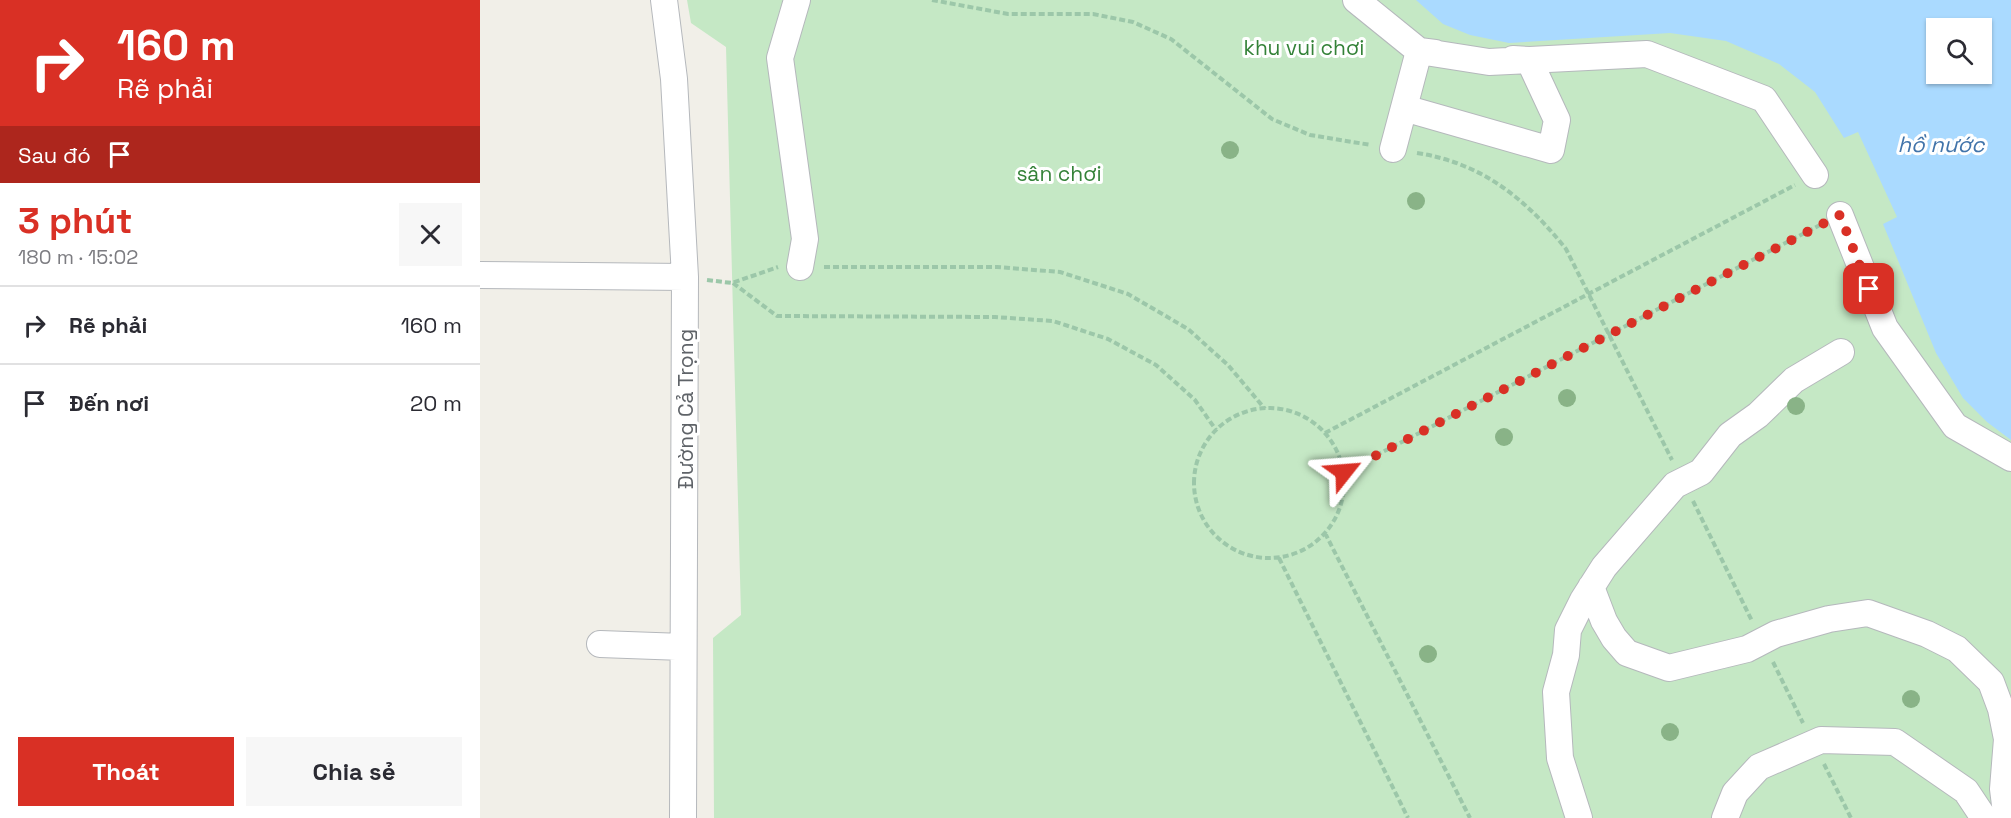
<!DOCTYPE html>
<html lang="vi">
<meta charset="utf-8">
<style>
body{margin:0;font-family:"Space Grotesk",sans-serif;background:#f7f7f7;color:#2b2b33;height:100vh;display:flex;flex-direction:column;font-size:22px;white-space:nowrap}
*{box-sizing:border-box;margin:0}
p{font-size:20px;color:#7c7c81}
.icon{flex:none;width:33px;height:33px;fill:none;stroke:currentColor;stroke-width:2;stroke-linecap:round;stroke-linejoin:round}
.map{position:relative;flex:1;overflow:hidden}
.panel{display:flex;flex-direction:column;background:#fff;width:480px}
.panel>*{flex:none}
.banner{background:#d93025;color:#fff;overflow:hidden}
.controls{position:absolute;left:1446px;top:18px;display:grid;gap:12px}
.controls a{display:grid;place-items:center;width:66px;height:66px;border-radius:0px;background:#fff;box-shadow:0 2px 4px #0004;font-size:30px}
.pin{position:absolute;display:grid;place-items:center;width:51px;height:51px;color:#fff;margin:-26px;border-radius:12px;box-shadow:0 3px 9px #0006}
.me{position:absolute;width:66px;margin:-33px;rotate:62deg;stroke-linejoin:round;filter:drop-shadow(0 0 4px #0008)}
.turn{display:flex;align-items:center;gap:21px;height:126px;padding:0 18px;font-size:27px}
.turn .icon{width:78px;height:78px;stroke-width:2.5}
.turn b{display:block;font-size:42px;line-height:51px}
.then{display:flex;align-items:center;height:57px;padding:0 18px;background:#0003;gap:12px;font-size:22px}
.round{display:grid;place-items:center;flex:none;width:63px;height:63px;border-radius:0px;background:#f7f7f7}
.head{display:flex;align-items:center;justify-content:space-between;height:102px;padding:0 18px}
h1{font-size:36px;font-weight:600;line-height:45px;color:#d93025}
.button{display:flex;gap:12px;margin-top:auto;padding:12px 18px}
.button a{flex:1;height:69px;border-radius:0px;background:#d93025;color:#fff;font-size:24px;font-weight:600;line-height:69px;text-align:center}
.button a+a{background:#f7f7f7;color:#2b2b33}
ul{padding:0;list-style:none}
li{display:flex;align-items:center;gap:18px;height:78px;padding:0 18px;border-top:2px solid #e1e1e2}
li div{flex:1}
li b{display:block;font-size:22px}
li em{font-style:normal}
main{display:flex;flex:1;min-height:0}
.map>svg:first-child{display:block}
</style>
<main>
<section class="panel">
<div class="banner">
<div class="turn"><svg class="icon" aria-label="right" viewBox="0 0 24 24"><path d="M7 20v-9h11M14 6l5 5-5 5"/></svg><div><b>160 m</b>Rẽ phải</div></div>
<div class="then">Sau đó<svg class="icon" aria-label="arrive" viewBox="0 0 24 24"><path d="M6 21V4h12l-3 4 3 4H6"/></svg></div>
</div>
<div class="head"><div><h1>3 phút</h1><p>180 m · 15:02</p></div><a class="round"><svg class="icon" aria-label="close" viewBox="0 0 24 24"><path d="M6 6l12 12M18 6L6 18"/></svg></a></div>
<ul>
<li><svg class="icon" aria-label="right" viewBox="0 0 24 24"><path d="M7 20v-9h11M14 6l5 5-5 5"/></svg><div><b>Rẽ phải</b></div><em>160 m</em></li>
<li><svg class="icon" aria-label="arrive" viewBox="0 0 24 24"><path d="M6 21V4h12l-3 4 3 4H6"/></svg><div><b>Đến nơi</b></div><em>20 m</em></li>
</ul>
<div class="button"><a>Thoát</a><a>Chia sẻ</a></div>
</section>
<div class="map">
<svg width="1531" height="818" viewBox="0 0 1531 818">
<rect width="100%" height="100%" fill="#f1efe8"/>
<path fill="#c5e8c5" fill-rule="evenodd" d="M 207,0 L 1531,0 L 1531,818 L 234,818 L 233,638 L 261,615 L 246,47 L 211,23 ZM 1456,28 L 1502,28 L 1502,74 L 1456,74 Z"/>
<path fill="#aadaff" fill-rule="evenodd" d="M 936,0 L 1531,0 L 1531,440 L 1507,422 L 1483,398 L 1456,353 L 1403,224 L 1417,217 L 1378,132 L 1364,138 L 1335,92 L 1299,64 L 1246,41 L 1190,33 L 1029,43 L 990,35 L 963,24 ZM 1502,28 L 1502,74 L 1456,74 L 1456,28 Z"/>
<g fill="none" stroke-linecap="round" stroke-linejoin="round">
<g stroke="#b5b8bc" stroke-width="28">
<path id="minor" d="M 184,0 L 194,79 L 205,277 L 203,818
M 317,0 L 300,58 L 325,239 L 320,267
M 876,0 L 939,51 L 1009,62 L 1167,54 L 1284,99 L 1335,175
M 924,108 L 1071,150 L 1077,120 L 1049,60 L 1033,59
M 913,149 L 939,51 L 955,53
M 1360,215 L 1405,328 L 1475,426 L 1531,458
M 0,275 L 205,277
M 1111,587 L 1124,621 L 1134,638 L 1147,653 L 1189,668 L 1267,649 L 1296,634 L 1349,619 L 1388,613 L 1447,634 L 1477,649 L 1511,682 L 1521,709 L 1527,739 L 1523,789 L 1526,813 L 1522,818
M 120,644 L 203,647
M 1099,818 L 1080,758 L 1076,692 L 1086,655 L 1088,630 L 1103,600 L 1124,567 L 1195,485 L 1221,472 L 1250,435 L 1278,415 L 1314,380 L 1361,352
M 1245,818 L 1255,793 L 1279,767 L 1341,740 L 1415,742 L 1486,791 L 1504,818"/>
</g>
<path stroke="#9cc7a9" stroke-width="4" stroke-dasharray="6 3" stroke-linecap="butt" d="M 452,0 L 528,14 L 613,14 L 653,22 L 691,39 L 792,119 L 830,135 L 891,145
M 937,153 C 1002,163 1046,199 1086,249 L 1192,460
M 344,267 L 517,267 L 580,272 L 648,294 L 708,329 L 748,365 L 785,409
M 227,280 L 252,283 L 298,267
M 253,283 L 297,316 L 515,317 L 573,321 L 628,339 L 676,365 L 715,400 L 736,430
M714 483a75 75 0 1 1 150 0a75 75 0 1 1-150 0Z
M 845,433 L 1315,185
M 864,472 L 1340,225
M 1213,501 L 1272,621
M 845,533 L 990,818
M 799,558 L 928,818
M 1293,662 L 1323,723
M 1344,764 L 1371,818"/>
<use href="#minor" stroke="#fff" stroke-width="26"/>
</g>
<g fill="#89b387">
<circle cx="750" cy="150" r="9"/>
<circle cx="936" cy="201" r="9"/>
<circle cx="1087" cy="398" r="9"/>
<circle cx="1316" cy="406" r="9"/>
<circle cx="1024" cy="437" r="9"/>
<circle cx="948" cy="654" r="9"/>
<circle cx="1431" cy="699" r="9"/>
<circle cx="1190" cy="732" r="9"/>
</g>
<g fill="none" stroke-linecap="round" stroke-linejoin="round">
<path stroke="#d93025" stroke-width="10" stroke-dasharray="0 18" d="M 864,472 L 1360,215 L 1389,289"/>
</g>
<g text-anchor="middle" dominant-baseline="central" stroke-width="6" stroke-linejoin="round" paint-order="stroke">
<g font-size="21" fill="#348238" stroke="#fff">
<text x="824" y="47">khu vui chơi</text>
<text x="579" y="173">sân chơi</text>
</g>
<g font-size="21" fill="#5f6368" stroke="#fff">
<text transform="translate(205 409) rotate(-90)">Đường Cả Trọng</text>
</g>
<g font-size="22" font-style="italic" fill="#4174aa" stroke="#fff">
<text x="1461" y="144">hồ nước</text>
</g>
</g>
</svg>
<div class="controls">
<a><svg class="icon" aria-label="search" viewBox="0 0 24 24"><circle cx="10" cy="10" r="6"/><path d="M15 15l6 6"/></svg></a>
</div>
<div class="pin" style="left:1389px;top:289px;background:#d93025"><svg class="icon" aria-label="arrive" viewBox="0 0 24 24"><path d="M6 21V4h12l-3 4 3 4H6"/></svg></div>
<svg class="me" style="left:864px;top:472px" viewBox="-20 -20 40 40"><path d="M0-17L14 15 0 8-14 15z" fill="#d93025" stroke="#fff" stroke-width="4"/></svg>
</div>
</main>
